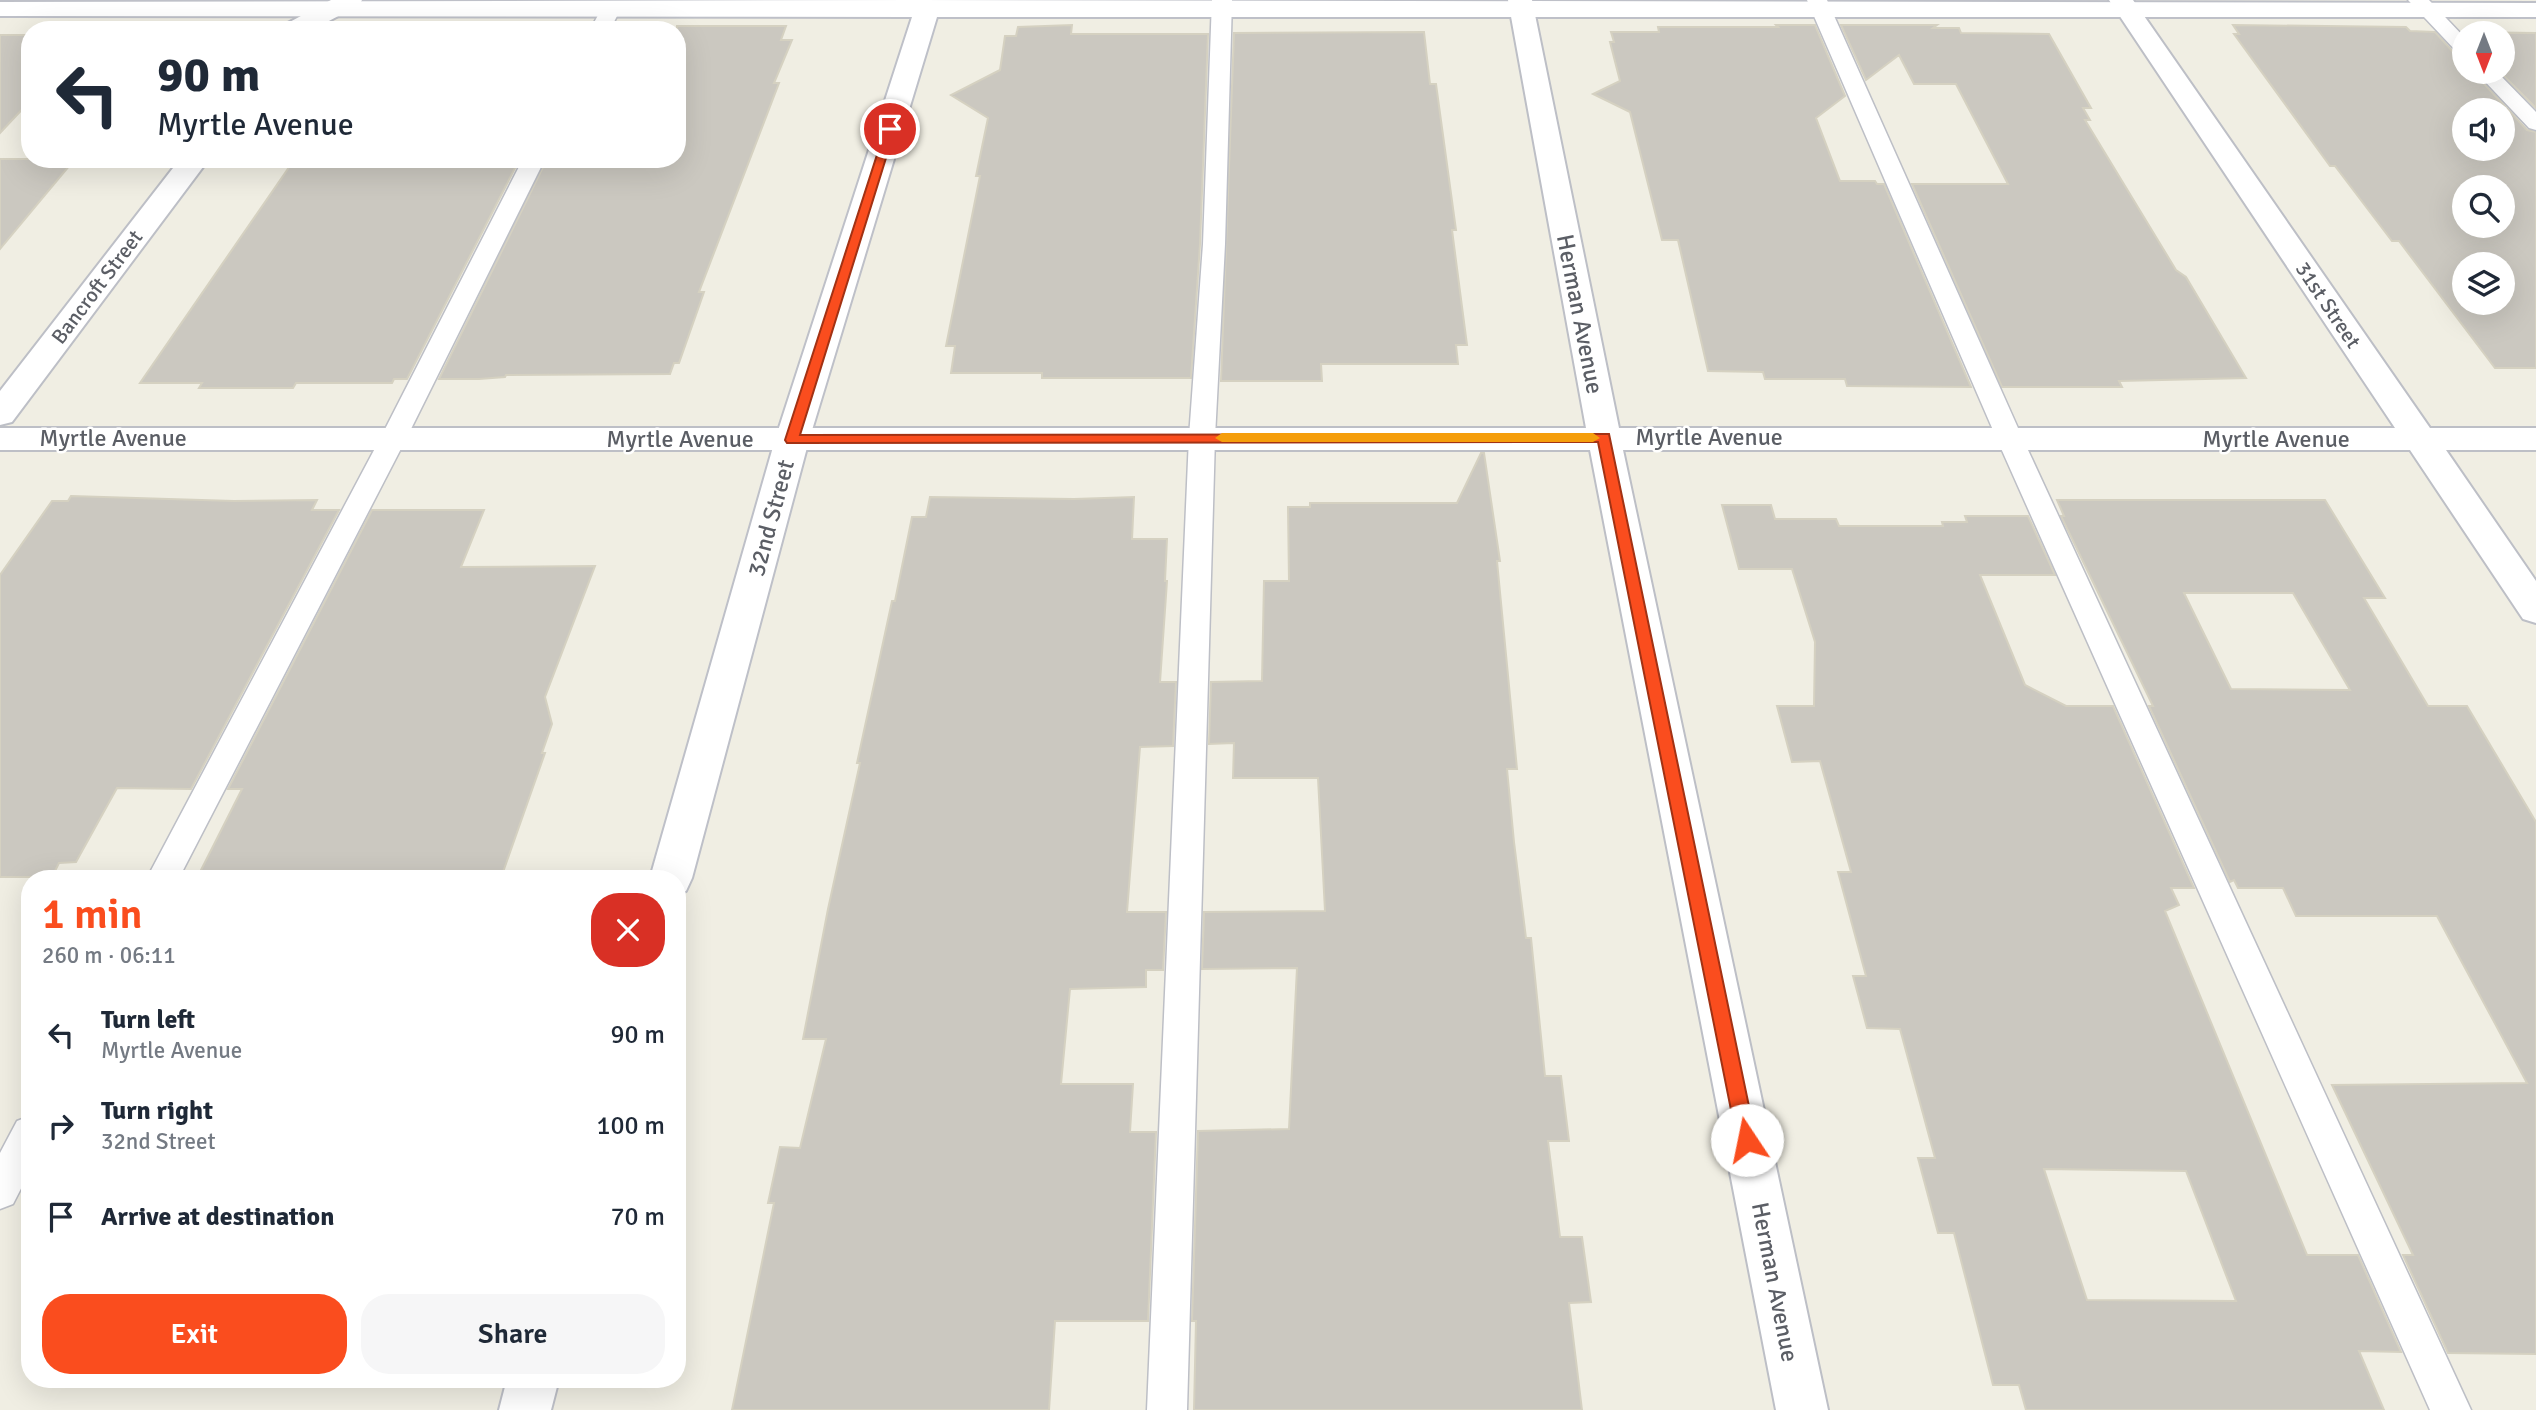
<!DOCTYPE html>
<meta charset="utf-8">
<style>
body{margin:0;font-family:Signika,sans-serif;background:#f6f6f7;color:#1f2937;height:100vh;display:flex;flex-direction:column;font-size:26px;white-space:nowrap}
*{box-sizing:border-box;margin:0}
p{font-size:23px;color:#747a83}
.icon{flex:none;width:38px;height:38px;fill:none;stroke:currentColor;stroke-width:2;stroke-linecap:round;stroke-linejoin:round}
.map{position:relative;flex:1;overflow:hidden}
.side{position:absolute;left:21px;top:870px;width:665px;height:518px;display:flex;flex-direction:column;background:#fff;border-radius:28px;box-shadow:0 7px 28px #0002}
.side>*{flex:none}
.hud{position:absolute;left:21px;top:21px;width:665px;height:147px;border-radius:28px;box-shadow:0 7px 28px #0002;background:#fff;color:#1f2937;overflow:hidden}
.needle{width:46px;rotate:180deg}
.buttons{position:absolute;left:2452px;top:21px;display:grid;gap:14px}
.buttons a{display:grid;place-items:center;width:63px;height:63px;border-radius:50%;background:#fff;box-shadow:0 7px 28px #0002;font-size:35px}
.pin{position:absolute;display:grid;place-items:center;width:60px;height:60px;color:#fff;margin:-30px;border:4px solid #fff;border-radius:50%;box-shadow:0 2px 7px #0007}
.me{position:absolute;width:77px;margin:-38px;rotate:349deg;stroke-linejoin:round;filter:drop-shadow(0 0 5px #0008)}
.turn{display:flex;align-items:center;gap:24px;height:147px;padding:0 21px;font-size:32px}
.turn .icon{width:91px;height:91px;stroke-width:2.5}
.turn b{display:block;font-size:49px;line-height:60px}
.round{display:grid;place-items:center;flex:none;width:74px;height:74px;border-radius:28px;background:#f6f6f7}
.head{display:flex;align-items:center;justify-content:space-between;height:119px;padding:0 21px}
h1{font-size:42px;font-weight:600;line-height:52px;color:#fa4d1e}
.action{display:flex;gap:14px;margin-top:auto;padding:14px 21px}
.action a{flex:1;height:80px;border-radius:28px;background:#fa4d1e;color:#fff;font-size:28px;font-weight:600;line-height:80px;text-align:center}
.action a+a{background:#f6f6f7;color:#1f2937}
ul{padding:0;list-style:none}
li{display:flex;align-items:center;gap:21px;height:91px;padding:0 21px}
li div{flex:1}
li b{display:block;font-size:26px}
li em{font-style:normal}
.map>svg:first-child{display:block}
</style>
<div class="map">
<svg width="2536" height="1410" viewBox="0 0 2536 1410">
<rect width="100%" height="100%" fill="#f0eee3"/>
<path fill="#cbc8c0" stroke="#d5d1c1" stroke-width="2" fill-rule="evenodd" d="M 1072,25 L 1071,34 L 1208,34 L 1200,244 L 1191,378 L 1042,378 L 1042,373 L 951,373 L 955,346 L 946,346 L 980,176 L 976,176 L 988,118 L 951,95 L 1000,70 L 1005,36 L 1016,36 L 1018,27 Z
M 1776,25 L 1815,25 L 1845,96 L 1816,118 L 1840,181 L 1875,181 L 1877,184 L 1884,184 L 1971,387 L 1847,386 L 1845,379 L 1765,379 L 1763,372 L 1708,371 L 1678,240 L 1662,240 L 1630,112 L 1593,94 L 1620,81 L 1610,42 L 1614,42 L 1611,32 L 1659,32 L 1658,27 L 1778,27 Z
M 1841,25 L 1937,25 L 1933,28 L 1959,28 L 1961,33 L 2049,34 L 2091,108 L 2083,108 L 2090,120 L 2085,120 L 2176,270 L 2186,277 L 2246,378 L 2119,381 L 2122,387 L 2002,387 L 1912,184 L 2008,184 L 1956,84 L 1914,84 L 1899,55 L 1866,80 Z
M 2233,25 L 2406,27 L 2410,31 L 2435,32 L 2455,54 L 2464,56 L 2464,72 L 2473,72 L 2527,130 L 2536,132 L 2536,368 L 2495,368 L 2399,241 L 2392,241 L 2335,166 L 2330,166 L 2234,34 L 2239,34 ZM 2464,110 L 2502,110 L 2502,149 L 2464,149 ZM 2464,187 L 2502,187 L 2502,226 L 2464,226 ZM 2464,264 L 2502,264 L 2502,303 L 2464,303 Z
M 677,26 L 786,26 L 781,40 L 792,40 L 774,83 L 779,83 L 699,292 L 704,292 L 679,363 L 674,363 L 670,374 L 506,375 L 505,377 L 479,379 L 439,379 L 547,159 L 677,159 Z
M 1424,32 L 1430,84 L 1436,84 L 1456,230 L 1452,230 L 1467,345 L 1456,345 L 1458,364 L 1321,364 L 1322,381 L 1221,381 L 1234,33 Z
M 2463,32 L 2536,33 L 2536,108 L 2500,72 L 2502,33 Z
M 0,35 L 30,35 L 30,101 L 0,133 Z
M 0,159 L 75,159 L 0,249 Z
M 294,160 L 395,160 L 391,166 L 516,166 L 407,379 L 394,379 L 392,383 L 296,383 L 293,388 L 199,388 L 202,383 L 140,383 Z
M 1481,453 L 1484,453 L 1500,561 L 1497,561 L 1517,769 L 1507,769 L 1514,842 L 1526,938 L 1531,938 L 1545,1076 L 1561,1076 L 1569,1141 L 1548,1141 L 1560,1237 L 1582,1237 L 1591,1302 L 1569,1303 L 1582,1410 L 1194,1410 L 1196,1321 L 1192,1321 L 1198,1131 L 1289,1129 L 1297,968 L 1202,969 L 1204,912 L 1325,911 L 1318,778 L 1233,778 L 1234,743 L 1209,744 L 1211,682 L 1262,681 L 1264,581 L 1289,581 L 1288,507 L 1310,507 L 1310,503 L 1457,503 Z
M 71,496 L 234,501 L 317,500 L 312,510 L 339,510 L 191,789 L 117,788 L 76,862 L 59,863 L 52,877 L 0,877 L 0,575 L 52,501 L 68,501 Z
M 930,497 L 1074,499 L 1134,497 L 1132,539 L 1167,539 L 1165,581 L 1167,581 L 1160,682 L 1176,682 L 1173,746 L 1140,747 L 1127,912 L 1166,912 L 1163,970 L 1146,970 L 1146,987 L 1070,989 L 1061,1084 L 1133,1084 L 1130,1132 L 1156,1132 L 1148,1321 L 1055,1321 L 1049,1410 L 732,1410 L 774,1203 L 768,1203 L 780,1147 L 800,1148 L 826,1039 L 803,1039 L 828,909 L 860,763 L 857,763 L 870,703 L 892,601 L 895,601 L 912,517 L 926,517 Z
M 2057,500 L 2325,500 L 2385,598 L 2364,598 L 2428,706 L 2467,706 L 2536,822 L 2536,1354 L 2448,1353 L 2403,1255 L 2413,1255 L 2332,1085 L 2527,1083 L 2437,916 L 2296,916 L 2283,888 L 2238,888 L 2234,880 L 2230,882 L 2149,706 L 2153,706 L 2061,516 L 2064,516 ZM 2184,593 L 2293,593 L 2350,690 L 2231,689 Z
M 1722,505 L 1771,505 L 1775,519 L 1836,519 L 1839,526 L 1943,526 L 1942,522 L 1967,522 L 1965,516 L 2028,516 L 2055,575 L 1980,575 L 2025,685 L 2066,706 L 2113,706 L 2194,888 L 2171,888 L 2179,905 L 2165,911 L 2307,1255 L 2358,1255 L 2401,1352 L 2359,1351 L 2384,1410 L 2026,1410 L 2019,1385 L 1993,1385 L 1954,1233 L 1938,1233 L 1918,1158 L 1935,1158 L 1900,1029 L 1867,1028 L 1853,976 L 1866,976 L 1838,872 L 1851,872 L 1820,761 L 1792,762 L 1777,706 L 1814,706 L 1815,642 L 1792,569 L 1739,569 ZM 2044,1169 L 2186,1171 L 2236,1301 L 2087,1300 Z
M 372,510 L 484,510 L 461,567 L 595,566 L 545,697 L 552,724 L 542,753 L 545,753 L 502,875 L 470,875 L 469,878 L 256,878 L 257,876 L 227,876 L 229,872 L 200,872 L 242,789 L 228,789 Z"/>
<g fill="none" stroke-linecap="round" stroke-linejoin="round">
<g stroke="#bdbfc6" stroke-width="3">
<path id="lane" d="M 1212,0 L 1232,0 L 1225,244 L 1215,437 L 1187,1410 L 1147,1410 L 1189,437 L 1203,244 Z
M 1807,0 L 1827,0 L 2022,437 L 2471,1410 L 2430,1410 L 1996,437 Z
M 2408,0 L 2429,0 L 2464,37 L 2464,54 L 2457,52 Z
M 610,4 L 620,10 L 610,30 L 590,30 L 603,6 Z
M 2476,72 L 2497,72 L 2536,112 L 2536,130 L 2529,128 Z
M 523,159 L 545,159 L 407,437 L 179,878 L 147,878 L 381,437 Z
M 30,1116 L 30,1171 L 13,1204 L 0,1209 L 0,1153 L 17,1121 Z"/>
</g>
<g stroke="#bdbfc6" stroke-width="4">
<path id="street" d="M 331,0 L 362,0 L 359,5 L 312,30 L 281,30 L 284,25 Z
M 1508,0 L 1532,0 L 1619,428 L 2395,428 L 2109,0 L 2133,0 L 2430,428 L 2536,428 L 2536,450 L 2446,450 L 2536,581 L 2536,623 L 2523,619 L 2410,450 L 1623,450 L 1828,1410 L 1776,1410 L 1590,450 L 0,450 L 0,428 L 1586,428 Z
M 180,159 L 209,159 L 12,422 L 0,425 L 0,391 Z"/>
</g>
<g stroke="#bec0c8" stroke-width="4">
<path id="secondary" d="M 918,0 L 2536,3 L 2536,17 L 937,17 L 809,440 L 692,878 L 686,891 L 677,894 L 677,878 L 650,878 L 775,440 L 912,17 L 0,16 L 0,2 Z
M 507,1379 L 559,1379 L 551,1410 L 499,1410 Z"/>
</g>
<use href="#lane" fill="#fff" fill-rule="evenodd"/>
<use href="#street" fill="#fff" fill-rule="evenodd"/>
<use href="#secondary" fill="#fff" fill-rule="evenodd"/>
</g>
<path fill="#fa4d1e" stroke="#a23214" stroke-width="2" d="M 886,127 L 895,129 L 800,435 L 1609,434 L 1756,1140 L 1754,1146 L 1747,1149 L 1740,1146 L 1737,1140 L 1598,442 L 787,443 L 785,440 Z"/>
<path fill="#f59e0b" d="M 1222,433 L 1593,433 L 1600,438 L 1593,442 L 1222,442 L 1215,438 Z"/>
<g text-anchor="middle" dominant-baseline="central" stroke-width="5" stroke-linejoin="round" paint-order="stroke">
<g font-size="21" fill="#5b5e65" stroke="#fff">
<text transform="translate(97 287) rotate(-53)">Bancroft Street</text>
<text transform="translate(2328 305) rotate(56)">31st Street</text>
</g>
<g font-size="24" fill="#5b5e65" stroke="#fff">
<text transform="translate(1580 314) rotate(79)">Herman Avenue</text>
<text x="1709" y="437">Myrtle Avenue</text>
<text x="113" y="438">Myrtle Avenue</text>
<text x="680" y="439">Myrtle Avenue</text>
<text x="2276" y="439">Myrtle Avenue</text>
<text transform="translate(771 518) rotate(-75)">32nd Street</text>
<text transform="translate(1775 1282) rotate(79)">Herman Avenue</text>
</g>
</g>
</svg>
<div class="buttons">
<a><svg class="needle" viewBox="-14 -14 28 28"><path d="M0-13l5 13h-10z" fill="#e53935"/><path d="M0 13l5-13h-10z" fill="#747a83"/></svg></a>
<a><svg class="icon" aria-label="sound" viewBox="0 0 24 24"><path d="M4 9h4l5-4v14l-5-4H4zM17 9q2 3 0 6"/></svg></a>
<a><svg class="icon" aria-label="search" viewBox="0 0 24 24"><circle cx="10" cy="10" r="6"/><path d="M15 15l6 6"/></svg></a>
<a><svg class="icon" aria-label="layers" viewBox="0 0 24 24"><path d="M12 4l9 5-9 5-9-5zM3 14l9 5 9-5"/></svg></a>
</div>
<div class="pin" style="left:890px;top:129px;background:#d93025"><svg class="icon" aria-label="arrive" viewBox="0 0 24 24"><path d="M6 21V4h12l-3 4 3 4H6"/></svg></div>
<svg class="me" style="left:1747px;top:1140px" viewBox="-20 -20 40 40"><circle r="19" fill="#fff"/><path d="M0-13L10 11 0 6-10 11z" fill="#fa4d1e"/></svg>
<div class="hud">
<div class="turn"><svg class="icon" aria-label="left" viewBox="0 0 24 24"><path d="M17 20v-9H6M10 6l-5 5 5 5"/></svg><div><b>90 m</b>Myrtle Avenue</div></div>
</div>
<section class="side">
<div class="head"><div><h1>1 min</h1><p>260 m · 06:11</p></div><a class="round" style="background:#d93025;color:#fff"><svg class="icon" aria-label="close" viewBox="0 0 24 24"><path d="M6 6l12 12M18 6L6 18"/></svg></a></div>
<ul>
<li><svg class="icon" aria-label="left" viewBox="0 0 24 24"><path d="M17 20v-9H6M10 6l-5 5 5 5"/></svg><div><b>Turn left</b><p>Myrtle Avenue</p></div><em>90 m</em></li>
<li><svg class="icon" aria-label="right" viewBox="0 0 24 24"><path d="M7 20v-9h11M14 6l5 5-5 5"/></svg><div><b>Turn right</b><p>32nd Street</p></div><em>100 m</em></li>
<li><svg class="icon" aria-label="arrive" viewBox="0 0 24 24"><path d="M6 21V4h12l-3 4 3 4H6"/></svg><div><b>Arrive at destination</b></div><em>70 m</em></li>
</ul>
<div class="action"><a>Exit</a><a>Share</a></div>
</section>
</div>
